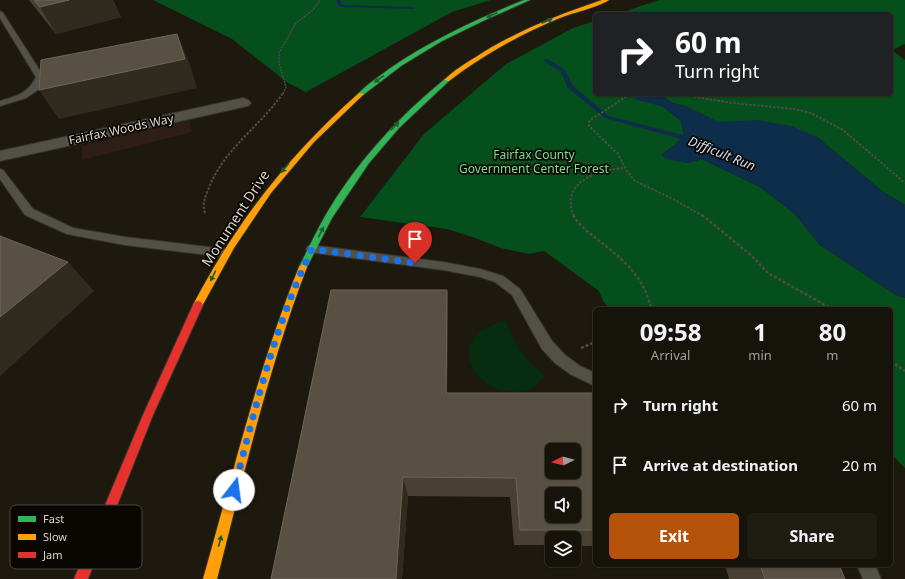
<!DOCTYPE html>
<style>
body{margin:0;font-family:"Noto Sans",sans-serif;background:#1f1c14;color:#f1f3f6;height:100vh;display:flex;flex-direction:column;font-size:15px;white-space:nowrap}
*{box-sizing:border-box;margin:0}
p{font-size:13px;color:#9e9e9d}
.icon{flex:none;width:22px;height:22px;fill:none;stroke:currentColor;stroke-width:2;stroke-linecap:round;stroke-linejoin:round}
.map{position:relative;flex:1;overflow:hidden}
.side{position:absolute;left:593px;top:307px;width:300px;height:260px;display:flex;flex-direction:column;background:#16130b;border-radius:6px;box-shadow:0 1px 3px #0004,0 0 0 1px #35322c}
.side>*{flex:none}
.banner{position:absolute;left:593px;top:12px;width:300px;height:84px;border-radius:6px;box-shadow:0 1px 3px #0004,0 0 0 1px #35322c;background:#202124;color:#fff;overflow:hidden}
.needle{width:26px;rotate:264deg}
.controls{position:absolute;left:545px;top:443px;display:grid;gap:8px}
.controls a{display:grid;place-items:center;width:36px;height:36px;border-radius:6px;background:#16130b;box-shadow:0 1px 3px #0004,0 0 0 1px #35322c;font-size:20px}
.pin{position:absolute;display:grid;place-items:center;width:34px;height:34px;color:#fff;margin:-41px -17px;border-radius:50% 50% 50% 0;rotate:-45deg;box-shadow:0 0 4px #0007}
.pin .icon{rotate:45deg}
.me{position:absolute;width:44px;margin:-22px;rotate:15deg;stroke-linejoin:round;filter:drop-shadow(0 0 3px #0008)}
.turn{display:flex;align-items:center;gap:14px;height:84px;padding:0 16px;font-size:18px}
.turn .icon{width:52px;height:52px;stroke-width:2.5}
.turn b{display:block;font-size:28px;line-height:34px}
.eta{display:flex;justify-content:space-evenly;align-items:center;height:68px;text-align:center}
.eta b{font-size:24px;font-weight:700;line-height:28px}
.action{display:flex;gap:8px;margin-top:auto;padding:8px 16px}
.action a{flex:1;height:46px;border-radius:6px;background:#b45309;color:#fff;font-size:16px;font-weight:700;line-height:46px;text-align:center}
.action a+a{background:#1f1c14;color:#f1f3f6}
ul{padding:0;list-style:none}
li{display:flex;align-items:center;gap:12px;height:60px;padding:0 16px}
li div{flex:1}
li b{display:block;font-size:15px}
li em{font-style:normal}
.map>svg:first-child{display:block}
</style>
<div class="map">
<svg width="905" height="579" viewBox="0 0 905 579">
<rect width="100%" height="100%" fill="#1e190f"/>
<path fill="#2e1e17" d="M 189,120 L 192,132 L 82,160 L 82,146 Z"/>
<path fill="#062d0f" d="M 506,321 C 516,347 523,357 545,376 C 541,380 536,386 531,389 C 529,390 525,390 522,391 C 475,400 439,334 506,321 Z"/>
<path fill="#044f1c" d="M 153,0 L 491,0 L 452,12 L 306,92 L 288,83 L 232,39 Z
M 659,0 L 905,0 L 905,44 L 892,50 L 905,60 L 905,205 L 882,191 L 817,137 L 733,122 L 718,122 L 685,106 L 672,103 L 660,94 L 635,99 L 662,106 L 681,121 L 684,137 L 662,155 L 688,163 L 702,159 L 760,187 L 795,214 L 820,245 L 896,295 L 905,298 L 905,468 L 891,454 L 891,309 L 610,309 L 603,301 L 599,291 L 544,251 L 528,254 L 501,248 L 475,238 L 447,229 L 360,217 L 424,134 L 506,64 L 573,28 L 595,21 L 595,94 L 891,94 L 891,14 L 617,14 Z"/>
<path fill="#0e2d4a" d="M 644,94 L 660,94 L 672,103 L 685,106 L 718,122 L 758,120 L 791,126 L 817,137 L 882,191 L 905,205 L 905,298 L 896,295 L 820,245 L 795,214 L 760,187 L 702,159 L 688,163 L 670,160 L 661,156 L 684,137 L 681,121 L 662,106 L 634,99 Z"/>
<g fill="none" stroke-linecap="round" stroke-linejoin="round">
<path fill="#0e2d4a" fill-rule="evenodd" d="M 336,0 L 340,0 L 343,5 L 413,7 L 415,8 L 413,9 L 341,7 L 339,7 Z
M 544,59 L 548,59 L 565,70 L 573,86 L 609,116 L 686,136 L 698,141 L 695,143 L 605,118 L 568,88 L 561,72 L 544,61 Z"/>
<g stroke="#36332c" stroke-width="2">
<path id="lane" d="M 0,11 L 3,13 L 44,77 L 38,90 L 26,98 L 0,106 L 0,101 C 16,96 28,94 36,77 L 0,18 Z
M 0,169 L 3,170 L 33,209 L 73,228 L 125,237 L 225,249 L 229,250 L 231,253 L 229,256 L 225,257 L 125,245 L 67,234 L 25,215 L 0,179 Z
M 312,245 L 443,262 L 480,269 L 503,276 L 520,289 L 552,341 L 565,355 L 580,366 L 595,373 L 595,386 L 570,374 L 555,363 L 542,349 L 512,295 L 495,282 L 480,277 L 443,270 L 308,252 L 306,249 L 308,246 Z
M 857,565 L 875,565 L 881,579 L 863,579 Z"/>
</g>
<g stroke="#36332c" stroke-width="2">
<path id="street" d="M 243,98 L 248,100 L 251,103 L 248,106 L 0,161 L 0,151 Z"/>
</g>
<g stroke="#36332c" stroke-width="2">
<path id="fast" d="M 524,0 L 530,0 L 485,20 L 442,41 L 401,66 L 363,95 L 358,94 C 367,84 379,77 389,69 C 431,40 477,19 524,0 Z
M 445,79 L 450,80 L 399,128 L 369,163 L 332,218 L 306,269 L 300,269 L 299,267 C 307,251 315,234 324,218 C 355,164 397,118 445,79 Z"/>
</g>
<g stroke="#36332c" stroke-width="2">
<path id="slow" d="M 602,0 L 609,0 C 597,8 570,13 555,20 C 517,36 482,56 449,81 L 444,80 C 453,71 466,63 476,57 C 516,31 558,15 602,0 Z
M 359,93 L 364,94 L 314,142 L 271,193 L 234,248 L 201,308 L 195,308 L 193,305 C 237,221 288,156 359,93 Z
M 303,264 L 307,267 C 268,369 244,474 217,579 L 203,579 C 233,474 258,368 299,267 Z"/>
</g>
<g stroke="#36332c" stroke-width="2">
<path id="jam" d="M 198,301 L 201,302 L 203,305 L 153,415 L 88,579 L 74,579 L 143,415 L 193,305 L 195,302 Z"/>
</g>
<path stroke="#4f4c46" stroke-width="1.5" stroke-dasharray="2 1" stroke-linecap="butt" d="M 283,94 L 286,87 L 279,63 L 279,53 L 296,23 L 313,10 L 320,0
M 678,94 L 680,94"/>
<path stroke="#4f4c46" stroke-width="2" stroke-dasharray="2.5 1.5" stroke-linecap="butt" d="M 630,94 L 592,119 L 589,122 L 589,126 L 618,154 L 627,171 L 635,181 L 673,199 L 703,216
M 678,94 L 732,103 L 794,109 L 811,113 L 843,130 L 905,183
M 205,213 C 202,204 205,198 208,190 C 224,148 259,128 283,93
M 574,216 C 559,183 598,169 625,168"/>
<path stroke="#4f4c46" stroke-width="2.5" stroke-dasharray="3 2" stroke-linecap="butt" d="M 573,215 C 580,227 592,235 602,243 C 625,261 645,279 651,309
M 702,215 L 751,255 L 768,273 L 832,309
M 581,348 L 595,342
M 891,361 L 905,371"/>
<use href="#lane" fill="#535048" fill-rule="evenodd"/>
<use href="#street" fill="#535048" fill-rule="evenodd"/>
<use href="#fast" fill="#30b455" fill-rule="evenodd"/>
<use href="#slow" fill="#ff9f0a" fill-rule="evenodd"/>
<use href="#jam" fill="#e5322d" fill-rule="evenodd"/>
</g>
<path fill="#484133" d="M 29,0 L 113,0 L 121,17 L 56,34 Z
M 447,290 L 448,319 L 447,393 L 595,393 L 595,546 L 574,546 L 574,538 L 552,538 L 552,545 L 514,545 L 510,497 L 408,496 L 402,579 L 271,579 Z
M 725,565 L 839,565 L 845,579 L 729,579 Z"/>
<path fill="#312a1e" d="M 69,0 L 113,0 L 121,17 L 56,34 L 40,7 Z
M 177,34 L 189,62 L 197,88 L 59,119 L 39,90 Z
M 68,262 L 94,291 L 0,376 L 0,317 Z
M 447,290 L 448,319 L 446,417 L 446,393 Z
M 403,477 L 408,496 L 402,579 L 396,579 Z"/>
<path fill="#585143" stroke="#6c6658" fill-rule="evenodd" d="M 34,0 L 69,0 L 40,7 Z
M 177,34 L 185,59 L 39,90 L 41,60 Z
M 0,236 L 68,262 L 0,317 Z
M 331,290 L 447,290 L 446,393 L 595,393 L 595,530 L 520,530 L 516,478 L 403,477 L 396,579 L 271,579 ZM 552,450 L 574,450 L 574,472 L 552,472 ZM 552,494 L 574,494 L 574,516 L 552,516 Z
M 760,565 L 839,565 L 845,579 L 765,579 Z"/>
<defs><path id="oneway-solid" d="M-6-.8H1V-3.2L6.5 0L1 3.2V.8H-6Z"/></defs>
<g fill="#1d5e2c">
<use href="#oneway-solid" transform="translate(492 15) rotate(156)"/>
<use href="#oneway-solid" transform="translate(547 21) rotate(-23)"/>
<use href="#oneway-solid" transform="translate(379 79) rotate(145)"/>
<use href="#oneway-solid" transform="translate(395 126) rotate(-46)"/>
<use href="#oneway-solid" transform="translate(285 168) rotate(130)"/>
<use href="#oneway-solid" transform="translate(321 232) rotate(-63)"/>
<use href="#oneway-solid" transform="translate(213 276) rotate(117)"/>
<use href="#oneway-solid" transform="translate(220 541) rotate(-75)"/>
</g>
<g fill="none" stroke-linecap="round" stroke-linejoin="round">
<path stroke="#1a73e8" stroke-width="7" stroke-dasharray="0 12.6" d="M 234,490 C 255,409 275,325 312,249 L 415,263"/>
</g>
<g text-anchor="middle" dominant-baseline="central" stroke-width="3.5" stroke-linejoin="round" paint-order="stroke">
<g font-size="12" fill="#dad5c9" stroke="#0a0702">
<text transform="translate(121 129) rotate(-12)">Fairfax Woods Way</text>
</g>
<g font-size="12" fill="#7ddf8d" stroke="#0a0702">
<text x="534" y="154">Fairfax County<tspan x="534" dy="14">Government Center Forest</tspan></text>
</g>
<g font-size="13" font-style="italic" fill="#cdddee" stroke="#0a0702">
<text transform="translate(722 153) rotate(22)">Difficult Run</text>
</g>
<g font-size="14" fill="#dad5c9" stroke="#0a0702">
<text transform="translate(235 218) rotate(-57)">Monument Drive</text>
</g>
</g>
<rect x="10" y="505" width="132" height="64" rx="6" fill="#0a0702" stroke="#48453e" stroke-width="1"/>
<rect x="18" y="516" width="18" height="6" fill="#30b455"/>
<rect x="18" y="534" width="18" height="6" fill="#ff9f0a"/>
<rect x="18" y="552" width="18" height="6" fill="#e5322d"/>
<g font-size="11" fill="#dad5c9">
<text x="43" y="523">Fast</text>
<text x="43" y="541">Slow</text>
<text x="43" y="559">Jam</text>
</g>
</svg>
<div class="controls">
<a><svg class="needle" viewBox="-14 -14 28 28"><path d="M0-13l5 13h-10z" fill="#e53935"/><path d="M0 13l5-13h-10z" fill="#9e9e9d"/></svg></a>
<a><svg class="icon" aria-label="sound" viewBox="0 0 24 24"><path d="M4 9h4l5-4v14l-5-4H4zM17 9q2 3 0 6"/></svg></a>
<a><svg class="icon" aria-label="layers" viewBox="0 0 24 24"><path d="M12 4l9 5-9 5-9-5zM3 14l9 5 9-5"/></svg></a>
</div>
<div class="pin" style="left:415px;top:263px;background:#d93025"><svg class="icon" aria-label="arrive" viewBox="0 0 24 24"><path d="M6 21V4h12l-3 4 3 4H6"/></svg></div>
<svg class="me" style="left:234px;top:490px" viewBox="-20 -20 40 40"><circle r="19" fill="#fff"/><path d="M0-13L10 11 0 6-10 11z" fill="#1a73e8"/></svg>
<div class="banner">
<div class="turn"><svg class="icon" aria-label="right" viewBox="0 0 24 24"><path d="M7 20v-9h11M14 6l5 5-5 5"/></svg><div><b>60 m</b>Turn right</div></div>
</div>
<section class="side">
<div class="eta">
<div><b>09:58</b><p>Arrival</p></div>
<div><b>1</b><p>min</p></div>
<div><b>80</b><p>m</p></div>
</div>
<ul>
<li><svg class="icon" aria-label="right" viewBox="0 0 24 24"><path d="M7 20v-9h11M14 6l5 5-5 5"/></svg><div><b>Turn right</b></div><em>60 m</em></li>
<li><svg class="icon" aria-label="arrive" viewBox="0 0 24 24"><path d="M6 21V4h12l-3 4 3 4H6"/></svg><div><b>Arrive at destination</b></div><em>20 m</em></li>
</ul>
<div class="action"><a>Exit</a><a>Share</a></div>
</section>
</div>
